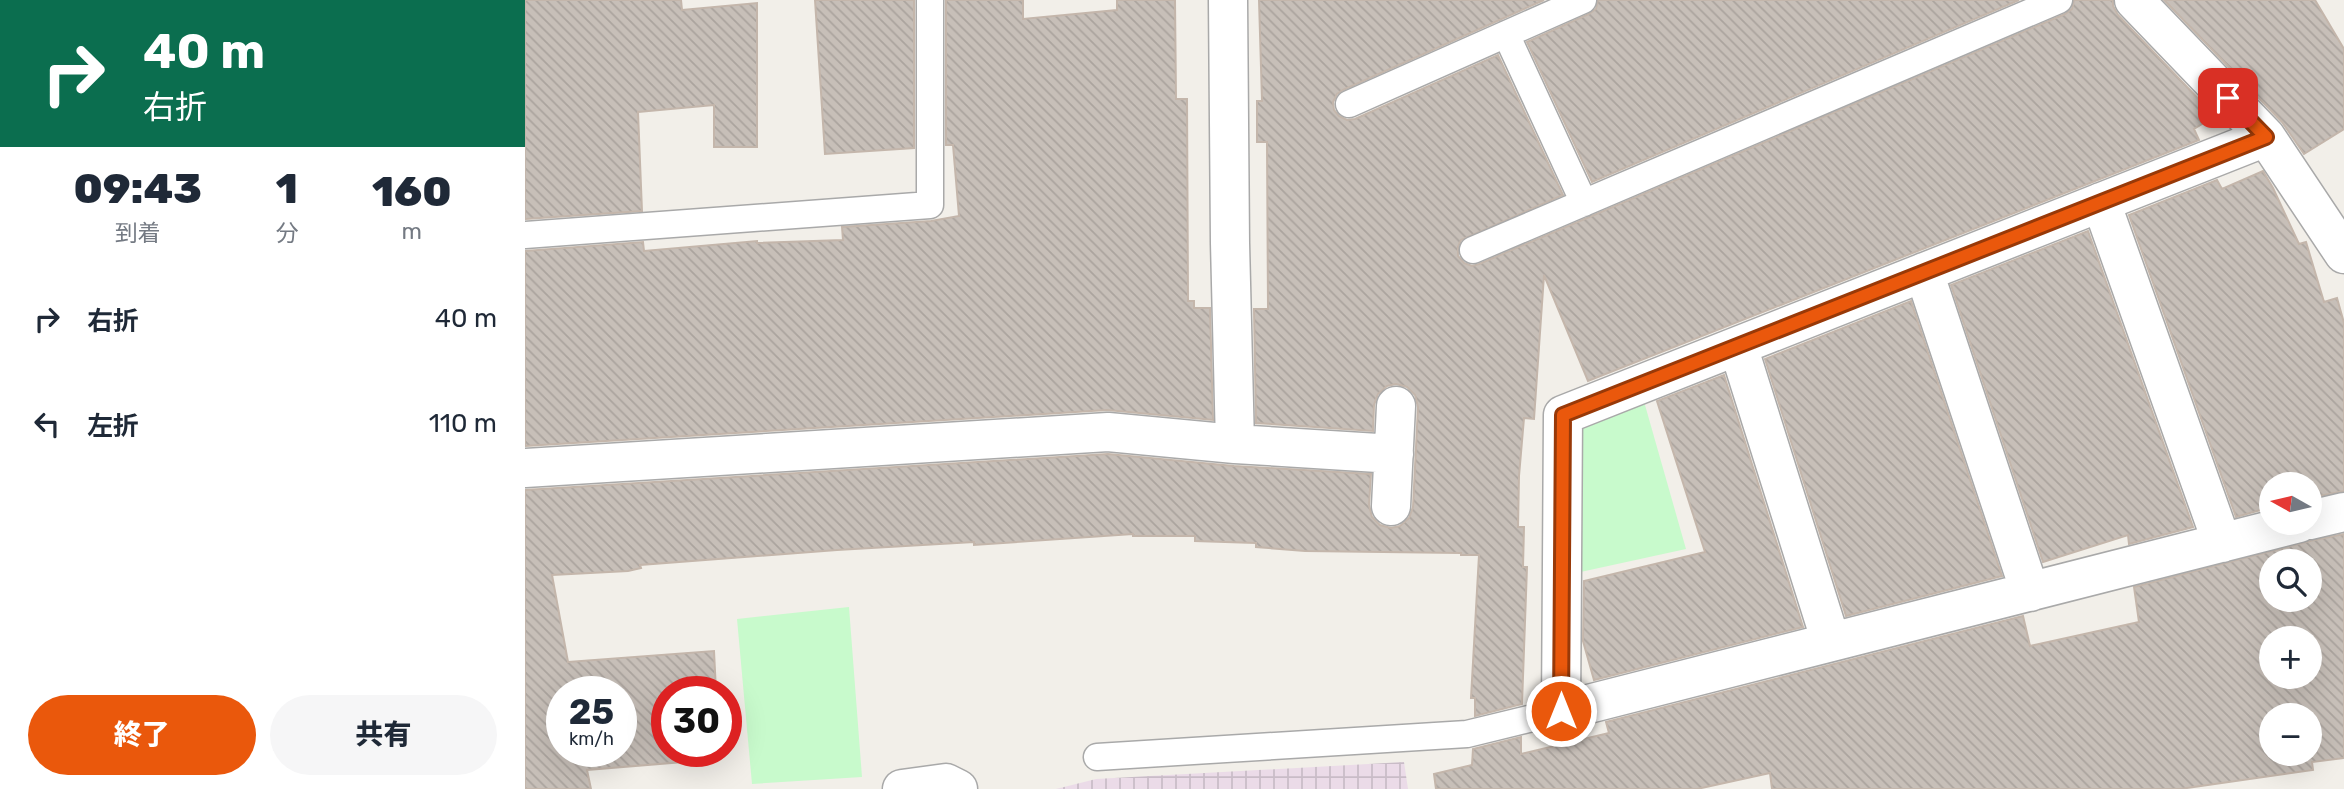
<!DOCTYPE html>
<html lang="ja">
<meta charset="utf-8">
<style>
body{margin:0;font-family:Rubik,"Noto Sans JP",sans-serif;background:#f6f6f7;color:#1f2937;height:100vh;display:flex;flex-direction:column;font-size:26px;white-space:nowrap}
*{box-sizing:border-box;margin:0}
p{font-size:23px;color:#747a83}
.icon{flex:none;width:38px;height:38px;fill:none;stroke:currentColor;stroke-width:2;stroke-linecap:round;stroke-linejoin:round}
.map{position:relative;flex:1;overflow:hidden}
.panel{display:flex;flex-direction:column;background:#fff;width:525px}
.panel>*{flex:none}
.banner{background:#0b6e4f;color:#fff;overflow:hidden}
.needle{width:46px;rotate:278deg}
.buttons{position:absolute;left:1734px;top:472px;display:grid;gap:14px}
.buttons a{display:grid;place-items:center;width:63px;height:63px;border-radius:50%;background:#fff;box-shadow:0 7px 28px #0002;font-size:35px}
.speed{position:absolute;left:21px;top:676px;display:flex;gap:14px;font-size:35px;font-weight:700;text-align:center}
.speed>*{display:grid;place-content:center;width:91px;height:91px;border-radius:50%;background:#fff;box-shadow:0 7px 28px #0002;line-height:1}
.speed small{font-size:18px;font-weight:400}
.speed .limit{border:10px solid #d22;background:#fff;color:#111}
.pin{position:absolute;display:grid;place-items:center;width:60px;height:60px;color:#fff;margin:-30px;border-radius:14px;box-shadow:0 4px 10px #0006}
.me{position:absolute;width:77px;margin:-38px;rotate:0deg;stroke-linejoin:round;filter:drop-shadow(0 0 5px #0008)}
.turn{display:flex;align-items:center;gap:24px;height:147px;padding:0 28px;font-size:32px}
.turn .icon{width:91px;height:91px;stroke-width:2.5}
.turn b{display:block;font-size:49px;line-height:60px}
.eta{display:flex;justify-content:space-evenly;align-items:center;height:119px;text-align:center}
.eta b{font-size:42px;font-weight:800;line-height:49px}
.button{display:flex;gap:14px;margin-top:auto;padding:14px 28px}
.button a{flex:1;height:80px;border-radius:42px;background:#ea580c;color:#fff;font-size:28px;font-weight:800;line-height:80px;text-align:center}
.button a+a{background:#f6f6f7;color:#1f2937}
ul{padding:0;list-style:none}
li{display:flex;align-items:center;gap:21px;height:105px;padding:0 28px}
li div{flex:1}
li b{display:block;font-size:26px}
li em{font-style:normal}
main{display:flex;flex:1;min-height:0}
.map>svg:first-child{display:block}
</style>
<main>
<section class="panel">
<div class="banner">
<div class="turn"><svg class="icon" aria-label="right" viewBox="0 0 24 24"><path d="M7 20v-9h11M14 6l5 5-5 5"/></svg><div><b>40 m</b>右折</div></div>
</div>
<div class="eta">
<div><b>09:43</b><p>到着</p></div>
<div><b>1</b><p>分</p></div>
<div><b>160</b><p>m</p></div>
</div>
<ul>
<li><svg class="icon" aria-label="right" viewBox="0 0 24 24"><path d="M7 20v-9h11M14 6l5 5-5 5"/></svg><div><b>右折</b></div><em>40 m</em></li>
<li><svg class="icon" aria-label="left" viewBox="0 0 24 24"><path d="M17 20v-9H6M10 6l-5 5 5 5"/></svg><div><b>左折</b></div><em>110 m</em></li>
</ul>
<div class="button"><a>終了</a><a>共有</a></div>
</section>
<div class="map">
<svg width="1819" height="789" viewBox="0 0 1819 789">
<defs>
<pattern id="industrial-grid" width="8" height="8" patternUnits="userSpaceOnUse" patternTransform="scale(1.75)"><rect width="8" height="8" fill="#ebdbe8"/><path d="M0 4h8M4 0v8" fill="none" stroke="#c9bcc7"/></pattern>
<pattern id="building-back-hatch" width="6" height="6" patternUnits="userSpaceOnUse" patternTransform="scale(1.75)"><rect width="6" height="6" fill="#c7bfb8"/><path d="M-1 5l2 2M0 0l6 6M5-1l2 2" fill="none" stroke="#aba49e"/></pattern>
</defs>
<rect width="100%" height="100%" fill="#f2efe9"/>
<path fill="url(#industrial-grid)" d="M 879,762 L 883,789 L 531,789 L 571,779 Z"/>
<path fill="#c8facc" d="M 1118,398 L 1161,549 L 1051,573 L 1049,423 Z
M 324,607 L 337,777 L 227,784 L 212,619 Z"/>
<path fill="url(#building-back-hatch)" stroke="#c4b6ab" stroke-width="2" fill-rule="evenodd" d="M 0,0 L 156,0 L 157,10 L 232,3 L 232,147 L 189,147 L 189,105 L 113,112 L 117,211 L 0,219 Z
M 290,0 L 389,0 L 389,148 L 300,154 Z
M 421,0 L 498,0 L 498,19 L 592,10 L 592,0 L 650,0 L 651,99 L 662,99 L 663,301 L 669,301 L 669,308 L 685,308 L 688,420 L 582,410 L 0,446 L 0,251 L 118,242 L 119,251 L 232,241 L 232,243 L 318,240 L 317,227 L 406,221 L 434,216 L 428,145 L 421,145 Z
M 734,0 L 1019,0 L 818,90 L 812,94 L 808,102 L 809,110 L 814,116 L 822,120 L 830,119 L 973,55 L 1038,195 L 936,240 L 933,247 L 933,256 L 939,263 L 947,266 L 954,264 L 1540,14 L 1547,9 L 1549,0 L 1588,0 L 1588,6 L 1593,15 L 1690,116 L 1669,129 L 1674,140 L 1063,381 L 1019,275 L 1009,419 L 999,418 L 994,476 L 993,527 L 999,527 L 998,567 L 1002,567 L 997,704 L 950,716 L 950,698 L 946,698 L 954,555 L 936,555 L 936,553 L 780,551 L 731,547 L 731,543 L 670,541 L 670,536 L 608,536 L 608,534 L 449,545 L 449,542 L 312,550 L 115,565 L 116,568 L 103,571 L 27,575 L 43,662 L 189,651 L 191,691 L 142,691 L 142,751 L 182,751 L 158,753 L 158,762 L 62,770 L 66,789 L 0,789 L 0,490 L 583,454 L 709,466 L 846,474 L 844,505 L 847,517 L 855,525 L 866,528 L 875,526 L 884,518 L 888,507 L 893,407 L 890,395 L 882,387 L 871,384 L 862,386 L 853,394 L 849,405 L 848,431 L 731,423 L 729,309 L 743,309 L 742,142 L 732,142 L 732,101 L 737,101 ZM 37,691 L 96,691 L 96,751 L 37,751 Z
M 1073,0 L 1494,0 L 1067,182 L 1002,42 L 1064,14 L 1071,9 Z
M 1639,0 L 1790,0 L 1819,49 L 1819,129 L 1779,154 L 1757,122 Z
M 1738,171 L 1748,188 L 1774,244 L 1781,242 L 1799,302 L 1812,298 L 1819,323 L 1819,491 L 1785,498 L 1785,485 L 1746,485 L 1746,507 L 1711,517 L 1604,215 L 1692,180 L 1697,189 Z
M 1563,231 L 1668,527 L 1604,544 L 1603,535 L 1518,562 L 1426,285 Z
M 1386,301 L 1477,576 L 1321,616 L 1240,359 Z
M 1199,375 L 1278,627 L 1069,680 L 1058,641 L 1059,581 L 1180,552 L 1132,401 Z
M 1819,534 L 1819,758 L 1787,762 L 1788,770 L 1655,789 L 1247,789 L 1245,773 L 1172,789 L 911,789 L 909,774 L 947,765 L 948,749 L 996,737 L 996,754 L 1084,733 L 1081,722 L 1498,616 L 1505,646 L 1614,622 L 1609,587 L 1785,541 ZM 1746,562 L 1785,562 L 1785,600 L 1746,600 ZM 1746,639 L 1785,639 L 1785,677 L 1746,677 ZM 1746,716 L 1785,716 L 1785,754 L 1746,754 Z"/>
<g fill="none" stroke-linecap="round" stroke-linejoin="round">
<g stroke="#a9a9a9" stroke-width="29">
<path id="service" d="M 981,34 L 1059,203
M 824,104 L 1058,0
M 0,235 L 405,205 L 405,0
M 948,250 L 1534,0
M 572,757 L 942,734 L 1036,711"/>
</g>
<g stroke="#a9a9a9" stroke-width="41">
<path id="minor" d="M 703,0 L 705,243 L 710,444
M 1609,0 L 1741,137 L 1819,254
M 1741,137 L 1038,415 L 1036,711 L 1774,523
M 1576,202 L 1697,543
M 1399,272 L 1505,592
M 1213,346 L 1306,642
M 0,468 L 583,432 L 710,444 L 869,454
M 866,506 L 871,406
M 1785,520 L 1819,512
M 377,789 L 421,783 L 433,789"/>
</g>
<use href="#service" stroke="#fff" stroke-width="26"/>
<use href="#minor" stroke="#fff" stroke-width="38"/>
</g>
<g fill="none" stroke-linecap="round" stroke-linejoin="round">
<g stroke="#983908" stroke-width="18">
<path id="route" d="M 1036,711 L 1038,415 L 1741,137 L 1703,98"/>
</g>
<use href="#route" stroke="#ea580c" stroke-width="12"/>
</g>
</svg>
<div class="buttons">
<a><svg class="needle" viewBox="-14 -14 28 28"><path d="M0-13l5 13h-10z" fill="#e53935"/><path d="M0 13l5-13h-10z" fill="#747a83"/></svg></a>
<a><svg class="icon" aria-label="search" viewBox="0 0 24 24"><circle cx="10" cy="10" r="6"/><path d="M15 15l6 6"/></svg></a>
<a>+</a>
<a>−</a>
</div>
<div class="speed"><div>25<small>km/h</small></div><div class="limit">30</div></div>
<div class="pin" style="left:1703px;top:98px;background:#d93025"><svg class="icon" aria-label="arrive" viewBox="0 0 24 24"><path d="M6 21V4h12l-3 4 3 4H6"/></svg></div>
<svg class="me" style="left:1036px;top:711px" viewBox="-20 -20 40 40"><circle r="17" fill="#ea580c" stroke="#fff" stroke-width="3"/><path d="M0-11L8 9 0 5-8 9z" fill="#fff"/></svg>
</div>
</main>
